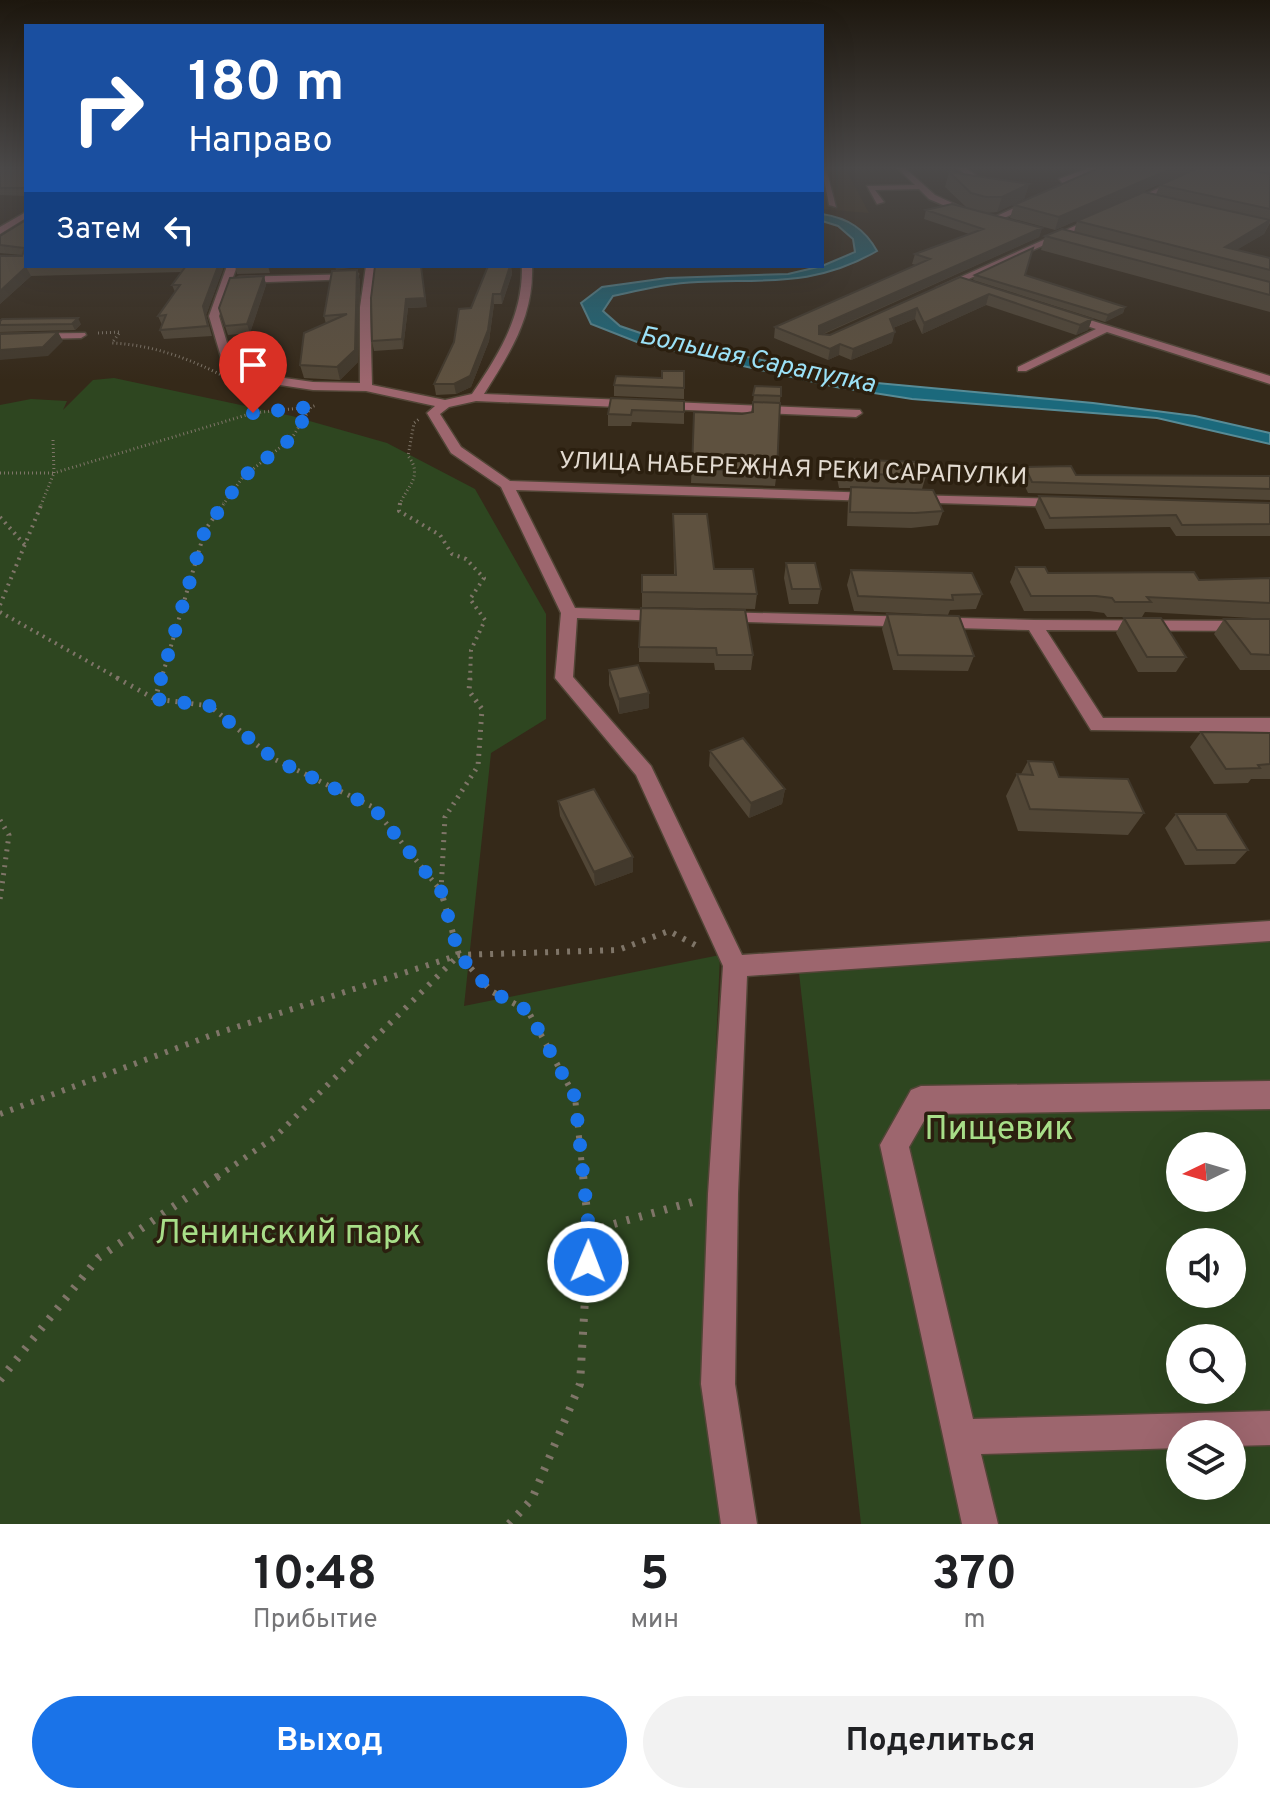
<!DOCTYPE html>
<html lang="ru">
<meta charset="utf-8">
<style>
body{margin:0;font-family:Overpass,sans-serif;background:#f2f2f2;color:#202124;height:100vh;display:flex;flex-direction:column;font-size:30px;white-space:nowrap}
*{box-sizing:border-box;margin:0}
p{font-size:26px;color:#757577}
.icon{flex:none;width:44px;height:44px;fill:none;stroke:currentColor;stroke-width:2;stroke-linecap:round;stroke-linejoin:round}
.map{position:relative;height:1524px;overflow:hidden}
.sheet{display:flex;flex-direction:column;background:#fff;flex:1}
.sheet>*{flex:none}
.top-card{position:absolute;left:24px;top:24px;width:800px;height:244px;border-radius:0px;box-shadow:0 8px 32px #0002;background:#1a4fa0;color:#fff;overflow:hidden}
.needle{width:52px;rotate:265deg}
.controls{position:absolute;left:1166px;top:1132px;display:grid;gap:16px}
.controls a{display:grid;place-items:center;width:80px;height:80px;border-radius:50%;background:#fff;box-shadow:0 8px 32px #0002;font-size:40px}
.pin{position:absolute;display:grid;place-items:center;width:68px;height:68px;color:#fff;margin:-82px -34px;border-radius:50% 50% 50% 0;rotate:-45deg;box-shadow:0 0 8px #0007}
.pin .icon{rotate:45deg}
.me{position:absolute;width:88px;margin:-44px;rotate:1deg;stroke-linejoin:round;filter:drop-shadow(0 0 6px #0008)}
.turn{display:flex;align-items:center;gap:28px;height:168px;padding:0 32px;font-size:36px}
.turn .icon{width:104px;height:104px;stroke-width:2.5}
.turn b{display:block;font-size:56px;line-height:68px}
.then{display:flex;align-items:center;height:76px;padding:0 32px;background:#0003;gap:16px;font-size:30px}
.eta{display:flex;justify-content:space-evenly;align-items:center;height:136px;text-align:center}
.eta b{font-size:48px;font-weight:700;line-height:56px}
.action{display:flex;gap:16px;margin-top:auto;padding:16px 32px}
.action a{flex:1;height:92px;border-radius:48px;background:#1a73e8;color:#fff;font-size:32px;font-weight:700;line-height:92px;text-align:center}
.action a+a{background:#f2f2f2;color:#202124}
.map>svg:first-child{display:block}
</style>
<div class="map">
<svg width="1270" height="1524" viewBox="0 0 1270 1524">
<rect width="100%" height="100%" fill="#352919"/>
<path fill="#41311a" d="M 822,168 L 845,168 L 869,213 L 822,209 Z"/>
<path fill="#2e4620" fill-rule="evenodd" d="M 114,378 L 292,416 L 387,443 L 475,489 L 546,614 L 546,719 L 491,753 L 464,1006 L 720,955 L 705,1300 L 739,1524 L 0,1524 L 0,405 L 31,399 L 67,401 L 63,410 L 93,380 Z
M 1270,935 L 1270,1524 L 861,1524 L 797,955 ZM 1180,1146 L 1232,1146 L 1232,1198 L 1180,1198 ZM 1180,1242 L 1232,1242 L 1232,1294 L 1180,1294 ZM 1180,1338 L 1232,1338 L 1232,1390 L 1180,1390 ZM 1180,1434 L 1232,1434 L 1232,1486 L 1180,1486 Z"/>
<path fill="#1b697c" stroke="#578b96" stroke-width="2" d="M 822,214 C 848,218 865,229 877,251 C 815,287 767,279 698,282 C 669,283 641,290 613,296 L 603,311 L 620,326 L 652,337 L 866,382 L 1093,403 L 1195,416 L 1270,433 L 1270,444 L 1157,418 L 912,399 L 836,387 L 637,342 L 591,324 L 581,303 L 602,287 L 667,278 L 788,274 L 822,266 L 855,252 L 853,239 L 838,226 L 822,221 Z"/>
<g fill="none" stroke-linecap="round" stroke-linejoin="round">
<g stroke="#514536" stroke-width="3">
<path id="minor" d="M 822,168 L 826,168 L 836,207 L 829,205 Z
M 897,168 L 905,168 L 935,195 L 978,215 L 971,217 L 929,199 L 919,189 L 875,190 L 884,202 L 877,204 L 867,186 L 915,185 Z
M 958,168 L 966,168 L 989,186 L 999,189 L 984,190 Z
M 1089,168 L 1098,168 L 1068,181 L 1073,187 L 995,222 L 988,220 L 1064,185 L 1059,179 Z
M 1201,168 L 1210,168 L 1130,207 L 1123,205 Z
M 26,212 L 26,218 L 0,234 L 0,227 Z
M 1095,217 L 1102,219 L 944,290 L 936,288 Z
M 227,266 L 237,266 L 219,316 L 230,353 L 263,375 L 313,382 L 360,383 L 360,307 L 366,266 L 376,266 L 370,307 L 372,385 L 445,400 L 472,394 C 499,354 523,316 522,266 L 532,266 C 534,316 510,353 484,394 L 860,410 L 862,413 L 856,417 L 476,401 L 449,407 L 440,414 L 461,447 L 510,481 L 874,493 L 881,497 L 874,501 L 516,490 L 575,608 L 666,611 L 674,616 L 666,621 L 577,618 L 573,677 L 651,766 L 742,955 L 1270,921 L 1270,941 L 747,976 L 738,1194 L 735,1384 L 757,1524 L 721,1524 L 701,1384 L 708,1194 L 723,966 L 636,775 L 555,678 L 561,613 L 501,487 L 451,453 L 427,413 L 435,406 L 366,391 L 313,390 L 260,382 L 221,357 L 209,316 Z
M 358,274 L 355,279 L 239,283 L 234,280 L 239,277 Z
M 1064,312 L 1270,376 L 1270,384 L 1107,332 L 1026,371 L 1018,371 L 1018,367 L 1096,329 L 1060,317 L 1060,313 Z
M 85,333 L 86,335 L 81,338 L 0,340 L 0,334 Z
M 910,495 L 1062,499 L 1069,503 L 1062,507 L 905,502 L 903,499 Z
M 718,612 L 1034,620 L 1270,621 L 1270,631 L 1046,630 L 1103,718 L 1270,718 L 1270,732 L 1091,730 L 1029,630 L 712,621 L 710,617 Z
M 1270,1081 L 1270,1109 L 928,1114 L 909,1147 L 973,1419 L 1270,1411 L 1270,1445 L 1232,1446 L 1232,1434 L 1180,1434 L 1180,1448 L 981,1454 L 998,1524 L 962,1524 L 880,1145 L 911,1090 L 921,1086 Z"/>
</g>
<path stroke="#7f7568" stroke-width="3" stroke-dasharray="1 3" stroke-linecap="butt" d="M 98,333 L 120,332 L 112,343 C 155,345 193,360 231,380
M 53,440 L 54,473 L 253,413 L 310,407
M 0,473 L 54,473 L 41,505
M 223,505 L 243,477 L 292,438 L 311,407 L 317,405
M 400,505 C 404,489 425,477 408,456 L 414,423 L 419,419"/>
<path stroke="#7f7568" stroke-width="4" stroke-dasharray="2 5" stroke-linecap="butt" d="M 400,503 L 399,511 L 440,535 L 452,554 L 466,559 L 484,578 L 470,599 L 485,620 L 471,650 L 470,680
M 0,517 L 25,545
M 0,605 L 42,503
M 0,612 L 121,680
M 161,680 L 205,530 L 224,503"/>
<path stroke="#7f7568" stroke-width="5" stroke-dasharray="2 6" stroke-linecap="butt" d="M 117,678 L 155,699 L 210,706 L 274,759 L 373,807 L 441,891 L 443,900
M 155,699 L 161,678
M 0,820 L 9,835 L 0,900
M 441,890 L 445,817 L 478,766 L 482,709 L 469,691 L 470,678"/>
<path stroke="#7f7568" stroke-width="6" stroke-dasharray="3 8" stroke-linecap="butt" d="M 443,898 L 459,955 L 491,991 L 528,1011 L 575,1097 L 583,1177
M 0,1114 L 212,1035 L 459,955 L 618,950 L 669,931 L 699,947
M 217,1177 L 275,1137 L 458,956"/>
<path stroke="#7f7568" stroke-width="8" stroke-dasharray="3 10" stroke-linecap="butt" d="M 589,1231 L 696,1201
M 0,1380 L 98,1258 L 220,1175
M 509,1524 L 532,1499 L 580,1384 L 589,1231 L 583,1175"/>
<use href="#minor" fill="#9d666e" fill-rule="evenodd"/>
</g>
<path fill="#514636" d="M 0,168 L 26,168 L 26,196 L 0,195 Z
M 1099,168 L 1196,168 L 1055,230 L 1010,218 L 1014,205 Z
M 1198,168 L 1270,168 L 1270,223 L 1264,234 L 1236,250 L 1270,258 L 1270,312 L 1041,250 L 1045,236 L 1074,232 L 1077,221 L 1156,194 L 1160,185 Z
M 949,172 L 1029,184 L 1024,199 L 997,212 L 986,213 L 1042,228 L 1039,237 L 822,335 L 830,335 L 960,277 L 1092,319 L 1088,330 L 1076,335 L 986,305 L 922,334 L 915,319 L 893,328 L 892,343 L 851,360 L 839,355 L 828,360 L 774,338 L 775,327 L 916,265 L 912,264 L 915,254 L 969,234 L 924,219 L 926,210 L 966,207 L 945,187 Z
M 26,220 L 26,266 L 224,266 L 206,315 L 212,336 L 164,339 L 160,330 L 162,325 L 158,316 L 175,292 L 172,285 L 182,272 L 31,276 L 0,304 L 0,256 L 22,256 L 22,255 L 0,253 L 0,236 Z
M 235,266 L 268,266 L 270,273 L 237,274 Z
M 375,266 L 427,307 L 408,308 L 403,349 L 374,351 L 372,341 Z
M 488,266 L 511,266 L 512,274 L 502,304 L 494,304 L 489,341 L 471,387 L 456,394 L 436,395 L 434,384 L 471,308 Z
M 357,270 L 360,281 L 358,362 L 340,380 L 304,378 L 300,365 L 326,324 L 324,316 Z
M 975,275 L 1125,307 L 1123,313 L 1105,322 L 973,280 Z
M 264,276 L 266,285 L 250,333 L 228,335 L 219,308 Z
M 0,321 L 81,324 L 75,330 L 0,332 Z
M 684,371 L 684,399 L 614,396 L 614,385 L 662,378 Z
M 755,386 L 781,387 L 780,403 L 753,402 Z
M 684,401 L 684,424 L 632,422 L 631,426 L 608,426 L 608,414 Z
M 753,402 L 777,471 L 775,486 L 691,483 L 694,412 L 742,414 L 751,412 Z
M 838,459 L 926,476 L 922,489 L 943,511 L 938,525 L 911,528 L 847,526 L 848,502 L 851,488 L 839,488 L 836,473 Z
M 1025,467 L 1076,475 L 1270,476 L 1270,500 L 1028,493 L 1021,478 Z
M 1039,496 L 1270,503 L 1270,536 L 1176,536 L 1170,527 L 1045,529 L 1035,507 Z
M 673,514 L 714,569 L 757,594 L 755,609 L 642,607 L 642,575 L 674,575 Z
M 786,563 L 821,589 L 818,604 L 789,604 L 784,578 Z
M 1016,567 L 1048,573 L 1199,580 L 1270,578 L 1270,619 L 1145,612 L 1142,617 L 1107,617 L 1104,613 L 1089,611 L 1024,611 L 1010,582 Z
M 851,570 L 982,594 L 976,609 L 950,610 L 948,615 L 854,611 L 847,585 Z
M 745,610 L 753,655 L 751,670 L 715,670 L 714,663 L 639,662 L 639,647 Z
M 887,614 L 974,656 L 968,671 L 893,670 L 882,629 Z
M 1124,618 L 1186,657 L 1176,672 L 1138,672 L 1116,633 Z
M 1224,619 L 1270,619 L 1270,670 L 1240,670 L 1214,634 Z
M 609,670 L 649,708 L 619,714 L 609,685 Z
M 1201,732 L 1270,733 L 1270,779 L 1251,779 L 1248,783 L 1214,784 L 1190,747 Z
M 710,751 L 785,789 L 782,804 L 749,818 L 709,766 Z
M 1028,761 L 1059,777 L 1144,813 L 1128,835 L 1018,831 L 1006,796 L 1017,774 L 1021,774 Z
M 558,801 L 633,872 L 595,886 L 560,816 Z
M 1176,814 L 1248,850 L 1235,864 L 1185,865 L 1165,828 Z"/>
<path fill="#42392c" d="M 1173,168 L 1196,168 L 1055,230 L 1059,217 Z
M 1029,184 L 1024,199 L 997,212 L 1002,197 Z
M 1270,221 L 1264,234 L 1223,258 L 1225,247 Z
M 1042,228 L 1039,237 L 818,336 L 819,326 Z
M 218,266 L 224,266 L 206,315 L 212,336 L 203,306 Z
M 335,266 L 365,266 L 336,270 Z
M 421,266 L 427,307 L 408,308 L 403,349 L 402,339 L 406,299 Z
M 510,266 L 512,274 L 502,304 L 501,294 Z
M 26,267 L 31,276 L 0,304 L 0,291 Z
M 357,270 L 360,281 L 358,362 L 340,380 L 337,367 Z
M 264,276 L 266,285 L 250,333 L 247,324 Z
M 493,294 L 494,304 L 489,341 L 471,387 L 456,394 L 454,384 Z
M 989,294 L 986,305 L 922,334 L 924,323 Z
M 1125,307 L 1123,313 L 1105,322 L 1108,315 Z
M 917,308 L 915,319 L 888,330 L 890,319 Z
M 78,318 L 81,324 L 75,330 L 72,324 Z
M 1092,319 L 1088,330 L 1076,335 L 1080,325 Z
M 58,332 L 63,341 L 48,356 L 0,360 L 0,350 Z
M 895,332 L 892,343 L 851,360 L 853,349 Z
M 840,344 L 839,355 L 828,360 L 830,349 Z
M 649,693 L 649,708 L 619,714 L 619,699 Z
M 785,789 L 782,804 L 749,818 L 751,803 Z
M 633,857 L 633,872 L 595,886 L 594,872 Z"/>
<path fill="#5e513f" stroke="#42392c" stroke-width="2" d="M 0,168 L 26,168 L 26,188 L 0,188 Z
M 1099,168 L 1173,168 L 1059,217 L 1014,205 Z
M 1198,168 L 1238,168 L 1270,174 L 1270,209 L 1160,185 Z
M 949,172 L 1029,184 L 1002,197 L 986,197 L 971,193 Z
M 1144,192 L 1270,220 L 1225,247 L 1270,258 L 1270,270 L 1077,221 Z
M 952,204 L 1042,228 L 819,326 L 819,334 L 830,335 L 960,277 L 1092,319 L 1080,325 L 989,294 L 924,323 L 917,308 L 890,319 L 895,332 L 853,349 L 840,344 L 830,349 L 775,327 L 930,259 L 915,254 L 983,229 L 926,210 Z
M 26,220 L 26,266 L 74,266 L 26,267 L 0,291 L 0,256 L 22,256 L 25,248 L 0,245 L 0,236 Z
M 1062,229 L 1270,282 L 1270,295 L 1045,236 Z
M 1033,248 L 1025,275 L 1125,307 L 1108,315 L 975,275 Z
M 186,266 L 218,266 L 203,306 L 208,326 L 160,330 L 166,315 L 158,316 L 180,285 L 172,285 Z
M 375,266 L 421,266 L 425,298 L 406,299 L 402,339 L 372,341 L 371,298 Z
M 488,266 L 510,266 L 501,294 L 493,294 L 488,330 L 470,376 L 454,384 L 434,384 L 454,342 L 459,309 L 471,308 Z
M 357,270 L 355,350 L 337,367 L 300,365 L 304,333 L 347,314 L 324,316 L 332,271 Z
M 264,276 L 247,324 L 225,326 L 219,308 L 230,278 Z
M 78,318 L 72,324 L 0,325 L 0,321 L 2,319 Z
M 58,332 L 43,347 L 0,350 L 0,334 Z
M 662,371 L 684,371 L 684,388 L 614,385 L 616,376 L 662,378 Z
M 755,386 L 781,387 L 781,396 L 753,395 Z
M 611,398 L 684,401 L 684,412 L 632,410 L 631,415 L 608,414 Z
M 753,402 L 780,403 L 777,471 L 692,469 L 694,412 L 742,414 L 753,412 Z
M 838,459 L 919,462 L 926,476 L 842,473 Z
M 1071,466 L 1076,475 L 1270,476 L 1270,489 L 1032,482 L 1025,467 Z
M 851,487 L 933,490 L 943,511 L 915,513 L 850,512 Z
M 1039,496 L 1270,503 L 1270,524 L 1182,525 L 1176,515 L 1050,518 Z
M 673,514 L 707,514 L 714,569 L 753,569 L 757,594 L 642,592 L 642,575 L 676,575 Z
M 786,563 L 815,563 L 821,589 L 792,589 Z
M 1016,567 L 1045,567 L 1048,573 L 1194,572 L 1199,580 L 1270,578 L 1270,603 L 1147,597 L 1151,602 L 1115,602 L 1112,598 L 1096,596 L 1031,596 Z
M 851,570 L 972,573 L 982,594 L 952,595 L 953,600 L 858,596 Z
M 641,608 L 745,610 L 753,655 L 717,655 L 716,648 L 639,647 Z
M 887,614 L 959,616 L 974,656 L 898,655 Z
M 1124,618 L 1161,618 L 1186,657 L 1147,657 Z
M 1224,619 L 1270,619 L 1270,655 L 1251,654 Z
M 638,665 L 649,693 L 619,699 L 609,670 Z
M 1201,732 L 1270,733 L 1270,764 L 1258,765 L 1260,768 L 1226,769 Z
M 743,738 L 785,789 L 751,803 L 710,751 Z
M 1028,761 L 1053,762 L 1059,777 L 1128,779 L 1144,813 L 1030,809 L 1017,774 L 1033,775 Z
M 594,789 L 633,857 L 594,872 L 558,801 Z
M 1176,814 L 1226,814 L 1248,850 L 1197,850 Z"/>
<linearGradient id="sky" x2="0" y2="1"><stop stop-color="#1d170e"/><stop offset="0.44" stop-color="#4b4949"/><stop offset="1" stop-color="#4b4949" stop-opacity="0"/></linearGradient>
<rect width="1270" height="381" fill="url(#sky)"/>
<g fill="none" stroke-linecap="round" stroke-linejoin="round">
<path stroke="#1a73e8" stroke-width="14" stroke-dasharray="0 25.2" d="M 253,413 L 311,407 L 292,438 L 243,477 L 205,530 L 155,699 L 210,706 L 274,759 L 373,807 L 441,891 L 459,955 L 491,991 L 528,1011 L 575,1097 L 589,1231 L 588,1262"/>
</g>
<g text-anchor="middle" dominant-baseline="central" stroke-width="7" stroke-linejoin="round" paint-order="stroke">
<g font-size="24" fill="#e3dbd1" stroke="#2b1f0f">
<text transform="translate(793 470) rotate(2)">УЛИЦА НАБЕРЕЖНАЯ РЕКИ САРАПУЛКИ</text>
</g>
<g font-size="26" font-style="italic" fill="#9be1f7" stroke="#2b1f0f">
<text transform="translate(757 361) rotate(12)">Большая Сарапулка</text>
</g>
<g font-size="34" fill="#a7de88" stroke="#2b1f0f">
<text x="999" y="1130">Пищевик</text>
<text x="288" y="1234">Ленинский парк</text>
</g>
</g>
</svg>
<div class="controls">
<a><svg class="needle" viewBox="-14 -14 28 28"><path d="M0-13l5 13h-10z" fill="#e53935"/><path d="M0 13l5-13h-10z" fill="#757577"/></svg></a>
<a><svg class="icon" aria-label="sound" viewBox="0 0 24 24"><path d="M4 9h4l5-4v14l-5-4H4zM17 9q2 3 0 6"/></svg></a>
<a><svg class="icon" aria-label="search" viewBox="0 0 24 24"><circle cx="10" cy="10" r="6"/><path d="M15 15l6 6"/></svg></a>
<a><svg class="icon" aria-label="layers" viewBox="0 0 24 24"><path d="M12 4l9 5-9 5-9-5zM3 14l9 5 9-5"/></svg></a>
</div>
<div class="pin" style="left:253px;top:413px;background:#d93025"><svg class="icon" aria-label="arrive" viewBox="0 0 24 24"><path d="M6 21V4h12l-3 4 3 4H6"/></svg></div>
<svg class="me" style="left:588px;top:1262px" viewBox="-20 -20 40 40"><circle r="17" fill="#1a73e8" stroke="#fff" stroke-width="3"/><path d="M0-11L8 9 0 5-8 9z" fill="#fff"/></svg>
<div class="top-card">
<div class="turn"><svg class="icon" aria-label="right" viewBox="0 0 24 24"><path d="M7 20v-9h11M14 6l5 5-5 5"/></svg><div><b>180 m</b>Направо</div></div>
<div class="then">Затем<svg class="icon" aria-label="left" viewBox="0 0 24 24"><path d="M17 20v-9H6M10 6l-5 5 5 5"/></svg></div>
</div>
</div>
<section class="sheet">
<div class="eta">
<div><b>10:48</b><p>Прибытие</p></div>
<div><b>5</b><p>мин</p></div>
<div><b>370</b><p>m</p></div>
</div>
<div class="action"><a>Выход</a><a>Поделиться</a></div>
</section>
